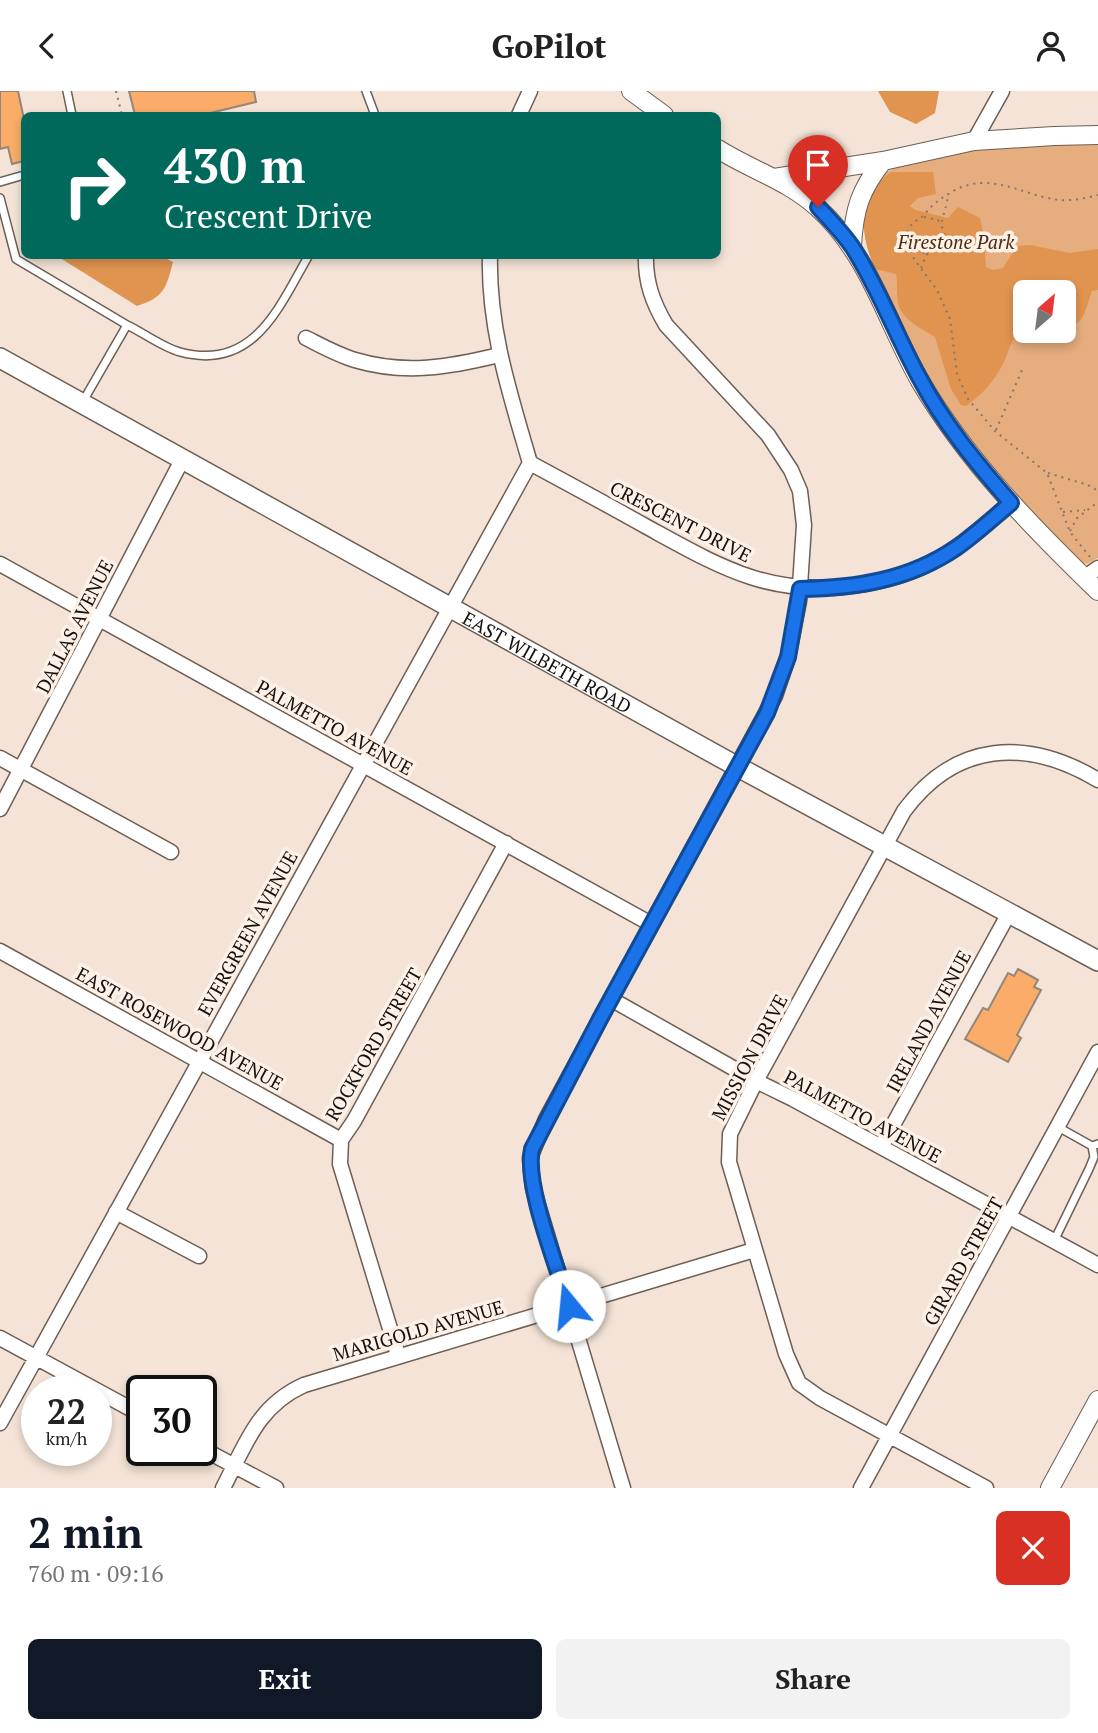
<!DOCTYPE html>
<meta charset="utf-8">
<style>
body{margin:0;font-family:"PT Serif",serif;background:#f2f2f2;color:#222;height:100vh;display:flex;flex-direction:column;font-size:26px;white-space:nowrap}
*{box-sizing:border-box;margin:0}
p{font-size:23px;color:#767676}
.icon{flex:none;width:38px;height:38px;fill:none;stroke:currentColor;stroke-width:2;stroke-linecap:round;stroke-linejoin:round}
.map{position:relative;height:1397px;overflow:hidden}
.details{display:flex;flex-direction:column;background:#fff;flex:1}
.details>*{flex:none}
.guide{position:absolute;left:21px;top:21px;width:700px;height:147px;border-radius:10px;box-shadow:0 4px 10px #0003;background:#00695c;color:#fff;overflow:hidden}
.needle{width:46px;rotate:28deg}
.tools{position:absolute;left:1013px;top:189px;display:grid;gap:14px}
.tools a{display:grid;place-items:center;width:63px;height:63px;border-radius:10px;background:#fff;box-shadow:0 4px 10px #0003;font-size:35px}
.speed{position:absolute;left:21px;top:1284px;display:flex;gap:14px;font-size:35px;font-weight:700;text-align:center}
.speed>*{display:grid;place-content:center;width:91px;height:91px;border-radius:50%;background:#fff;box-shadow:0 4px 10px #0003;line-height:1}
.speed small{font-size:18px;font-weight:400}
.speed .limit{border:4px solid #111;border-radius:10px;background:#fff;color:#111}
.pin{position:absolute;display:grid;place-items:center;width:60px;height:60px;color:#fff;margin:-72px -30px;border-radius:50% 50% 50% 0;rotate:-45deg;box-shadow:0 0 7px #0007}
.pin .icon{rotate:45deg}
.me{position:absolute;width:77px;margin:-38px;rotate:343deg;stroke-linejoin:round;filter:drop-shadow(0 0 5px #0008)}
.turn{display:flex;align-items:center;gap:24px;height:147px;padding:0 28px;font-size:32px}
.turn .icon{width:91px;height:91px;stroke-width:2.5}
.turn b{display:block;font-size:49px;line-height:60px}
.round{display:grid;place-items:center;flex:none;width:74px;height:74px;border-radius:10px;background:#f2f2f2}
.summary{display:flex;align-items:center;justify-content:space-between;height:119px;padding:0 28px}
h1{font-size:42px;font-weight:600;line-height:52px;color:#111827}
.cta{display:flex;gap:14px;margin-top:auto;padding:14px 28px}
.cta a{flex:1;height:80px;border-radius:10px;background:#111827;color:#fff;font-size:28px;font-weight:600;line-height:80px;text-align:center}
.cta a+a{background:#f2f2f2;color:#222}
header{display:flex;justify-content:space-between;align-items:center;height:91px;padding:0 28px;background:#fff;font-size:32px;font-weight:600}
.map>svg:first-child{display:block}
</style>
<header><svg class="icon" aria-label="back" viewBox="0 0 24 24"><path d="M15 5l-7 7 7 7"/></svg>GoPilot<svg class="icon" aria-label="person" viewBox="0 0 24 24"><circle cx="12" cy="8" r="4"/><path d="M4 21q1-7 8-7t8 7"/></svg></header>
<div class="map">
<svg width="1098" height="1397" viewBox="0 0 1098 1397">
<rect width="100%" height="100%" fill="#f4e3d6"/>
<path fill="#e6ad7e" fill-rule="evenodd" d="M 1098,50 L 1098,467 L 1087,473 L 1080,471 C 1044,435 1007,398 976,358 C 939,311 911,260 888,206 C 870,165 843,116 889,80 C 901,71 919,69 934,66 C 988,55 1043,53 1098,50 ZM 1026,201 L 1064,201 L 1064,240 L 1026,240 Z"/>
<path fill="#e09450" d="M 878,0 L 939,0 L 935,22 L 916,33 L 890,21 Z
M 891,81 L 933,81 L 936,103 L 918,107 L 910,115 L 915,119 L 948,127 L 958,116 L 980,127 L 984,146 L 986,176 L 993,179 L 1003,177 L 1017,155 L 1030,154 L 1070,162 L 1098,158 L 1098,199 L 1092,200 C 1085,218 1086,234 1064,237 L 1064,201 L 1026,201 L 1025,237 C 1013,244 1010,256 1005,269 C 996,288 983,303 966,315 L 961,314 L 951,298 L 935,246 C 922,238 901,228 898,212 C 896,202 898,193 896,183 L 875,178 C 859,142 857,106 891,81 Z
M 57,165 L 161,165 L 173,171 C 166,198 164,206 137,215 Z"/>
<path fill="#faac68" stroke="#95867a" stroke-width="2" d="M 0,0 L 18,0 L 24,28 L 24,70 L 12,73 L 8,56 L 0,58 Z
M 129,0 L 254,0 L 256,11 L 202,24 L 135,24 Z
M 1018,878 L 1038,889 L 1034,896 L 1041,899 L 1017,944 L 1021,947 L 1008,971 L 965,948 L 983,917 L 988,919 L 1008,882 L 1014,885 Z"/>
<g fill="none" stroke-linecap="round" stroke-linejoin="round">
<g stroke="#6d5f54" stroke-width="10">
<path id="service" d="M 67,0 L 72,24
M 366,0 L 375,24
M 0,91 L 24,84
M 0,107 L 16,168 L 127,234
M 82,312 L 127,234 C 144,242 162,256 180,261 C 254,281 279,216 309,164
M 1058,1036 L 1092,1055 L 1098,1053
M 1054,1150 L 1089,1078 L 1094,1066 L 1092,1055"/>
</g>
<g stroke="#6d5f54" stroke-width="17">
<path id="minor" d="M 519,24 L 530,0
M 974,50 L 1002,0
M 490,164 C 488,237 510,303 530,372 C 569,393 608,414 647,436 C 720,476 771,507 858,494 C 884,490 911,483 934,470 C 962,455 986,432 1011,412
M 306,247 C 322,255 338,264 355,269 C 405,284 450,276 499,264
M 0,473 L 651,833
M 1084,487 L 1098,477
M 0,667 L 171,761
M 0,718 L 182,369
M 0,860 L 341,1049
M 611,908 L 756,990 L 793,1008 L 1098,1174
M 881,1056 L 1009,822
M 116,1121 L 199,1165
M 0,1247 L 142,1324
M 398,1264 L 340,1073 L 341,1049 L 354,1030 L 506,752
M 0,1332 L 530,372
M 201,1357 L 276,1397
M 223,1397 C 245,1355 257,1315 304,1294 L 754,1159
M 623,1397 L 533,1097 L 530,1067 L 546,1028 L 775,605 L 788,566 L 799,510 L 804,434 L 800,400 L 791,379 L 768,344 L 666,234 C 653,212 645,191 646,164
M 861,1397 L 1098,961
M 986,1397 L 820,1307 L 799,1292 L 786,1263 L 729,1071 L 730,1043 L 756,990 L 904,720 C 955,651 1026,646 1098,689"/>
</g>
<g stroke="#6d5f54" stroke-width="20">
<path id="tertiary" d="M 631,0 L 664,24
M 718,58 C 751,79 789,90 818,117 C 869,163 887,232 920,290 C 967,370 1032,436 1098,500
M 774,87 L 883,70 L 974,50 L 1054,45 L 1098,44
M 852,155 C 854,118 860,99 883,70
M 1050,1397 L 1098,1309"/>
</g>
<g stroke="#6d5f54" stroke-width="22">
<g id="secondary">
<path id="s1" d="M 0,267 L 738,676 L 1098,870"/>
</g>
</g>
<path stroke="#83776f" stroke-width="2" stroke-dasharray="2 5" stroke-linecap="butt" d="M 116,0 L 122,24
M 924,126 L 938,129 L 940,132
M 911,154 L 923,162 L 928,162
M 921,177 C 923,173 925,165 929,161 C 939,152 950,152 941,134 L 949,103
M 996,339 L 1022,279
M 1048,382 L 1088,394 L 1098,400
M 1063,421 L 1085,419
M 1070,440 L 1077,427 L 1098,411
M 1090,466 L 1070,441 L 1047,382 L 995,340 L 968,308 L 957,283 L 950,228 L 937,199 L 914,168 L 907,141 C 914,127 918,131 925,123 C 933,112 943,106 955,99 C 993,80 1022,105 1060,109 C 1073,110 1086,107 1098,104"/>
<use href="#service" stroke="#fff" stroke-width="7"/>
<use href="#minor" stroke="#fff" stroke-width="14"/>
<use href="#tertiary" stroke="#fff" stroke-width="18"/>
<use href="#secondary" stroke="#fff" stroke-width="19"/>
</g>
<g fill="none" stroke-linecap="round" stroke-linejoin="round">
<g stroke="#114b97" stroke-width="18">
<path id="route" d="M 569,1215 C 558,1177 524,1094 532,1058 L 600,928 L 767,622 L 788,566 L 800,498 C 856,497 909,489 956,457 C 975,444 993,427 1011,412 C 977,373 943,332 919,286 C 896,244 879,198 853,157 C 843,142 830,129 818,116"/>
</g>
<use href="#route" stroke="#1a73e8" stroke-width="12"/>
</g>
<g text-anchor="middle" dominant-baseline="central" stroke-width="7" stroke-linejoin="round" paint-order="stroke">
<g font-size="19" font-style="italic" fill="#4b2c0f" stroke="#fef1e7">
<text x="956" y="150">Firestone Park</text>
</g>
<g font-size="19" fill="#17110d" stroke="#fef1e7">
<text transform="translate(681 430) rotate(27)">CRESCENT DRIVE</text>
<text transform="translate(74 535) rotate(-63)">DALLAS AVENUE</text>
<text stroke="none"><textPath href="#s1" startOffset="626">EAST WILBETH ROAD</textPath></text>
<text transform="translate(335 636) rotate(29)">PALMETTO AVENUE</text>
<text transform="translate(247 842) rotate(-61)">EVERGREEN AVENUE</text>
<text transform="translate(928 930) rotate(-62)">IRELAND AVENUE</text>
<text transform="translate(180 937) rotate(29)">EAST ROSEWOOD AVENUE</text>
<text transform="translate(373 953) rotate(-60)">ROCKFORD STREET</text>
<text transform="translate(749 966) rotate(-62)">MISSION DRIVE</text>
<text transform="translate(863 1025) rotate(28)">PALMETTO AVENUE</text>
<text transform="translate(963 1170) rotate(-61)">GIRARD STREET</text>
<text transform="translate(418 1239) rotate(-16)">MARIGOLD AVENUE</text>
</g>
</g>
</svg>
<div class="tools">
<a><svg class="needle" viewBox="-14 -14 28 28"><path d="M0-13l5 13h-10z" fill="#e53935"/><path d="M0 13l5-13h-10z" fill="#767676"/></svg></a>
</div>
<div class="speed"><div>22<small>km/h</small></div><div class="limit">30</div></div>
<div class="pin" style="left:818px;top:116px;background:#d93025"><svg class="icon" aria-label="arrive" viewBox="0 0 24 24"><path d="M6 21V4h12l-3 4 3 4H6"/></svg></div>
<svg class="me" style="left:569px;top:1215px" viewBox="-20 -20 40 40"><circle r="19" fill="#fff"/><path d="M0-13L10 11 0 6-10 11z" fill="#1a73e8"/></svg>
<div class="guide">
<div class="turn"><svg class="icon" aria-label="right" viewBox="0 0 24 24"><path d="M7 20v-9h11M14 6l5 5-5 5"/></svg><div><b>430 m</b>Crescent Drive</div></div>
</div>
</div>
<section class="details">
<div class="summary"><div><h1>2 min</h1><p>760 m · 09:16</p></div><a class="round" style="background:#d93025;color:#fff"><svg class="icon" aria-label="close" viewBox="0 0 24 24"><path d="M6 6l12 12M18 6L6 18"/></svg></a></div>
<div class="cta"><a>Exit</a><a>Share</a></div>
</section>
